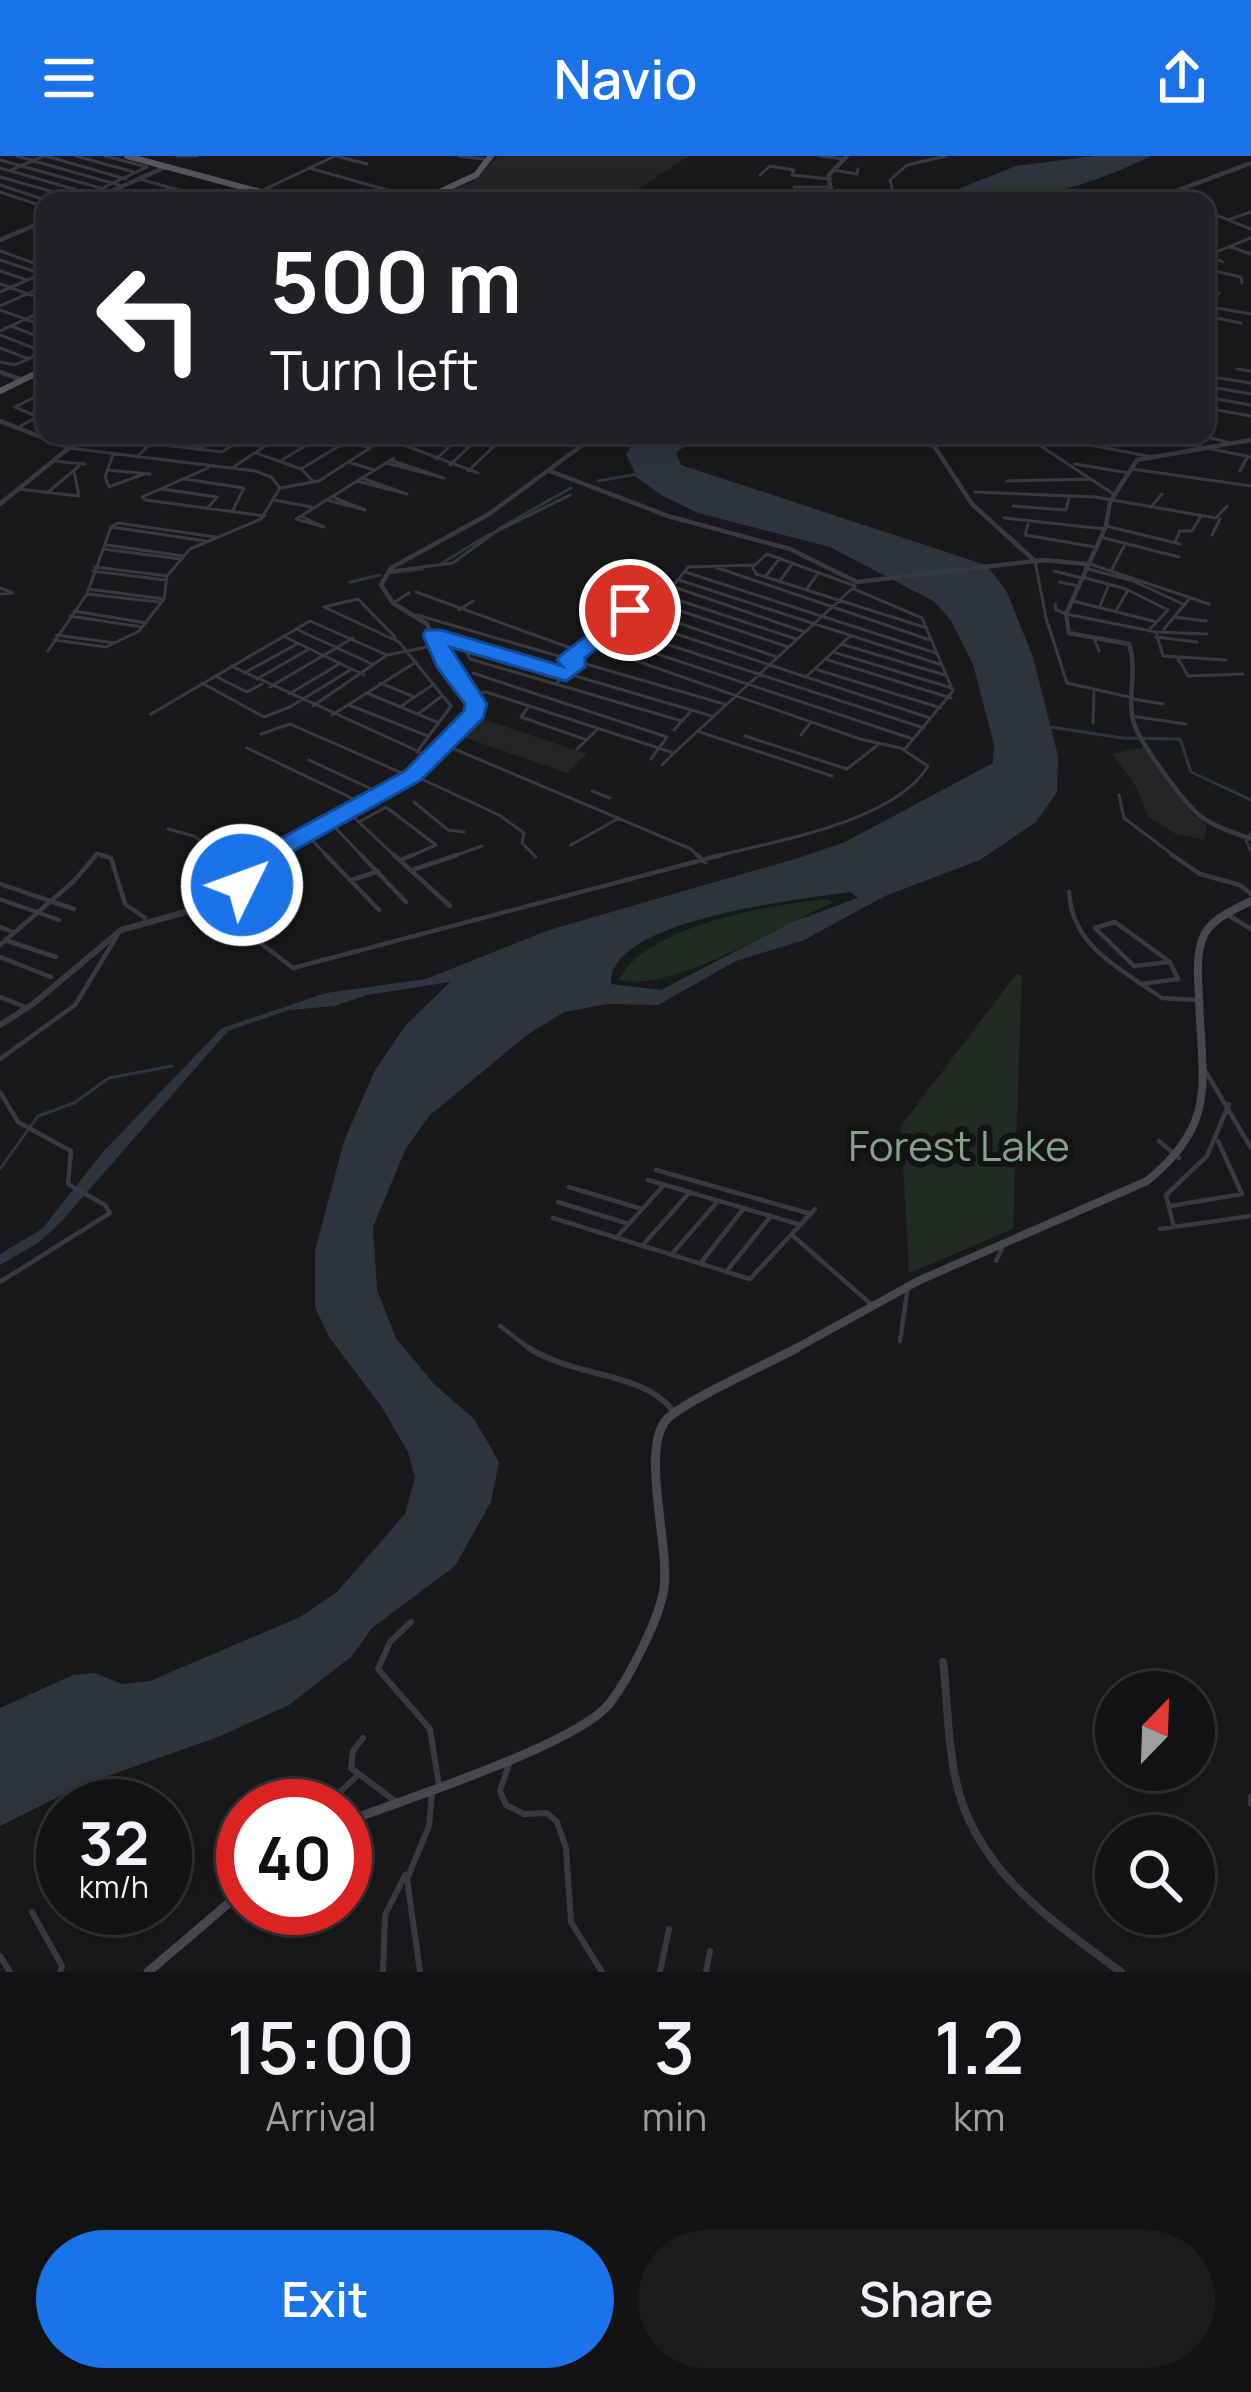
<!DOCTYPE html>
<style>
body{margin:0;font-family:Manrope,sans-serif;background:#1b1b1d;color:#f1f3f6;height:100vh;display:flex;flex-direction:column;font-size:45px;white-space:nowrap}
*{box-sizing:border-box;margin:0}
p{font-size:39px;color:#9c9ea0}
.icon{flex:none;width:66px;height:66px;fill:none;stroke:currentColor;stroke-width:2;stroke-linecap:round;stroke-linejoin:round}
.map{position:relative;height:1816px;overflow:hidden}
.details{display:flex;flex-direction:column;background:#121214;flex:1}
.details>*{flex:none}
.top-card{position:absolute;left:36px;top:36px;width:1179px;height:252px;border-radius:24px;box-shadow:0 6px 30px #0003,0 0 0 3px #313234;background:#202124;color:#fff;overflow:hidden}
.needle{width:78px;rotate:23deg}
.controls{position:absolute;left:1095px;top:1515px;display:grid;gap:24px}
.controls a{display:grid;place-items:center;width:120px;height:120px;border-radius:50%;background:#121214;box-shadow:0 6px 30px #0003,0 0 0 3px #313234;font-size:60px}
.speed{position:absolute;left:36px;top:1623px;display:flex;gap:24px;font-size:60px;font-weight:700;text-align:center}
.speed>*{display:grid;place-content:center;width:156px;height:156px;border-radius:50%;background:#121214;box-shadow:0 6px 30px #0003,0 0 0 3px #313234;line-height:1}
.speed small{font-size:30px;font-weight:400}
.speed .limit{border:18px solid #d22;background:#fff;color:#111}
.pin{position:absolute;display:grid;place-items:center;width:102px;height:102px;color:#fff;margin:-51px;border:6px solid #fff;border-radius:50%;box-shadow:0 3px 12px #0007}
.me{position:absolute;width:132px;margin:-66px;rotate:48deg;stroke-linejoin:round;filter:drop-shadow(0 0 9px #0008)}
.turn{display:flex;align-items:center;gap:42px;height:252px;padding:0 36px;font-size:54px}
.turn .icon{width:156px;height:156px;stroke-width:2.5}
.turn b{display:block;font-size:84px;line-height:102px}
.eta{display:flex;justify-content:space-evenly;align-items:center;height:204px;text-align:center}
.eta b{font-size:72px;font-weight:600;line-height:84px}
.action{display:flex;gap:24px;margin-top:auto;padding:24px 36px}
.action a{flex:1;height:138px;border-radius:72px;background:#1a73e8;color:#fff;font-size:48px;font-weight:600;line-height:138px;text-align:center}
.action a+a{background:#1b1b1d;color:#f1f3f6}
header{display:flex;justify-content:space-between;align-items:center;height:156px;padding:0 36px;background:#1a73e8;color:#fff;font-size:54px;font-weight:600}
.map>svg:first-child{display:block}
</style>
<header><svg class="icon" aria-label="menu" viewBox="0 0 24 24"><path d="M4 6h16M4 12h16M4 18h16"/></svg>Navio<svg class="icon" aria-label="share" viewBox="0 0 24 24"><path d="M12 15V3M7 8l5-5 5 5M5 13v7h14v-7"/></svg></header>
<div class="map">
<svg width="1251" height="1816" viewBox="0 0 1251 1816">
<rect width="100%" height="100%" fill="#18181a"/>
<path fill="#252427" d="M 498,0 L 689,0 L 620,45 L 427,45 L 474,25 Z
M 480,562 L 587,598 L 567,617 L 460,580 Z
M 1144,591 L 1192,657 L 1207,669 L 1204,684 L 1176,678 L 1147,660 L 1137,632 L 1112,598 Z"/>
<path fill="#222a24" d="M 828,743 L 833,747 C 777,769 674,837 619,824 C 647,769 772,748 828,743 Z
M 1016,818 L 1022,819 L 1013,1073 L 909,1117 L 901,970 Z"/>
<path fill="#2e353e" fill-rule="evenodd" d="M 1094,0 L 1151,0 C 1066,41 1020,45 928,45 L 1016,10 Z
M 649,279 L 704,279 L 676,296 L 681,309 L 986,409 L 1006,434 L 1033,501 L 1058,600 L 1057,636 L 1036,666 L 980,704 L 885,740 L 804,784 L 736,805 L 658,849 L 607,848 L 564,856 L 527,879 L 430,959 L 406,992 L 373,1071 L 377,1134 L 396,1182 L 434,1228 L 474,1263 L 499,1306 L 491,1346 L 455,1410 L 372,1472 L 352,1500 L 289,1549 L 218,1581 L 82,1629 L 0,1670 L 0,1552 L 73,1519 L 95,1517 L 122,1528 L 150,1525 L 300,1461 L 337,1436 L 405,1358 L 415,1321 L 408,1296 L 381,1250 L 329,1181 L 315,1151 L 315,1095 L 344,985 L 375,914 L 405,870 L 450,826 L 367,839 L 335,850 L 289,854 L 228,875 L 61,1066 L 38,1087 L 0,1109 L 0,1098 L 42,1073 L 102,997 L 222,872 L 326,837 L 426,823 L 549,774 L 798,702 L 845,686 L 993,607 L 994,589 L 973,508 L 951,465 L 935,446 L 830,391 L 698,357 L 663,340 L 637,322 L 626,298 L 634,286 ZM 850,736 L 858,742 L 792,766 L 661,834 L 611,828 C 607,763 804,743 850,736 Z"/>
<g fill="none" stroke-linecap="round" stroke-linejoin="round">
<path stroke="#2e353e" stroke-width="3" d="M 598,325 L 637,318
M 498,373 L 571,332
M 442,407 L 490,378
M 390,417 L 422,413
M 350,426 L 380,419
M 1050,571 L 1123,582 L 1180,583 L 1191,616 L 1251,644
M 1251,676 L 1246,685 L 1251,696
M 0,1013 L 38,960 L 74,947 L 109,922 L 172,910"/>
<path stroke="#393a3f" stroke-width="3" d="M 17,0 L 119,29
M 46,0 L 126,23
M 76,0 L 134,16
M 105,0 L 147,11
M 177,0 L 197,0
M 336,0 L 367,8
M 459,0 L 490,4
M 820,0 L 844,3
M 0,4 L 104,33
M 0,12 L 91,38
M 309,12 L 423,44
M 11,14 L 44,0
M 833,14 L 857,18 L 858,13
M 760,19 L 770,10 L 794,14 L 792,19 L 829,23
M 0,21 L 75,42
M 139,23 L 219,45
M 0,29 L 49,45
M 794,31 L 832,31
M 0,36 L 45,51
M 1166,39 L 1181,45
M 831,42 L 845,45
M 75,45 L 147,11
M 141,45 L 171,32
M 189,45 L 200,40
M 240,45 L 335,0
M 895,45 L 890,24 L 907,9 L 946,0
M 1206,55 L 1251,73
M 1228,64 L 1251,56
M 1206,89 L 1218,95
M 1231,91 L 1251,98
M 0,95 L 45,111
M 1209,99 L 1223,106
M 1206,100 L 1251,82
M 0,104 L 45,119
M 1206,113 L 1241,121 L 1242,127
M 0,115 L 27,124
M 0,128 L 45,144
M 0,136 L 39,119
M 0,150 L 45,130
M 1206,150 L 1251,158
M 1209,151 L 1219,137
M 0,154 L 45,170
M 1206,160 L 1241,167
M 11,170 L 45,183
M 0,175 L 45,154
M 0,179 L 44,196
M 0,192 L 29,203
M 0,206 L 15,209 L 45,195
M 1237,213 L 1251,215
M 1206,220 L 1251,227
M 1206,230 L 1251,238
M 1206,241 L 1251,249
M 15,251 L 45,264
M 15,251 L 45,236
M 1206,252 L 1251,260
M 30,258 L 45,250
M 17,272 L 37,261
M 82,279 L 222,296 L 249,279
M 175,279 L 192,279
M 337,279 L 370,292
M 377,279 L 478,317
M 408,279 L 449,291
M 1032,279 L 1042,291 L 1115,339
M 1098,279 L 1113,279
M 1142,279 L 1251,301
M 1200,279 L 1230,287
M 1047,281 L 1153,301
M 197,294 L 221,279
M 256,297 L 301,313 L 314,326
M 113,298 L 105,321 L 109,331 L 144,318
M 137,301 L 159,279
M 436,303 L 462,279
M 282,304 L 323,279
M 53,305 L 85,308
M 351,307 L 374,314
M 386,307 L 444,322 L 390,304
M 1075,308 L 1129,317
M 450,309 L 482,279
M 232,312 L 282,279
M 301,313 L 349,284
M 1132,313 L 1251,330
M 107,314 L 150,318
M 468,315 L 506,279
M 1240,315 L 1248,300
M 185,323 L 244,332 L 232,356
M 357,325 L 407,338 L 362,322
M 1007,325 L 1091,323
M 280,332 L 319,325 L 370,292
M 18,333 L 79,340 L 74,315
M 162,333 L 217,341 L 207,353
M 975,336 L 1095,341 L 1216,362 L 1227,350
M 47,337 L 79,310
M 146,344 L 265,360
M 146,344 L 142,341 L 208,312
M 275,344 L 311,351
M 327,344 L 365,354 L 335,342
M 1013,350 L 1066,354 L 1069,342
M 1151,351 L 1162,338
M 301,360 L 324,371 L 296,363 Z
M 301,360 L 394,302
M 1004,362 L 1105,373
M 1028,368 L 1025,379 L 1095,391
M 1106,370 L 1180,388
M 111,371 L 118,367 L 216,381
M 111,371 L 206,385
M 1212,379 L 1220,363
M 1100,381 L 1179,401
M 1175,386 L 1180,375 L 1192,375 L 1201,360
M 107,389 L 184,400
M 103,393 L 180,403
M 1035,405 L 1046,462 L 1067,527 L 1133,542
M 1090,408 L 1209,448
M 752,410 L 756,418 L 927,472
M 95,411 L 167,420
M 715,411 L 930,484
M 1085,412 L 1133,425 L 1185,449
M 1112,413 L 1125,388
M 93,415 L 165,424
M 392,415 L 453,407 L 495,376 L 570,339
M 1054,415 L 1082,422
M 685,416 L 936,497
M 765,421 L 780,402
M 1082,421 L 1126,433 L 1168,454 L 1150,473
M 679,424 L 942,509
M 779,426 L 793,407
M 1059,426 L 1079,430
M 674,431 L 805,476
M 0,432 L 13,437 L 0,438
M 88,433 L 164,443
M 806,434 L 819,416
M 416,436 L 579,495
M 87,438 L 159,446
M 666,440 L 796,483
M 1073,445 L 1157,466
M 393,447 L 409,437
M 1055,448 L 1056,454 L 1066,458 L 1156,476 L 1207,478
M 663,449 L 788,491
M 1100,450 L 1109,428
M 324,451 L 399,486 L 451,550 L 417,596
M 324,451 L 358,443 L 395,481
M 459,454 L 473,445
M 74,455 L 146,467
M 1116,455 L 1128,434
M 417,459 L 724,548
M 70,460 L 142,471
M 622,460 L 930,562
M 1175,461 L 1206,465
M 611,470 L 924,572
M 296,473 L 372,508
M 1164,473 L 1190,442
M 1156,476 L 1163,500 L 1226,504
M 56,479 L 115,487
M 435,479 L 712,560
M 600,479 L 913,583
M 283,480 L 364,519
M 1156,481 L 1197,486
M 1094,482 L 1099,495
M 54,484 L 106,491 L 139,475 L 164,443 L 167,420 L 190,393 L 261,363 L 280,332 L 271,321 L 255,315 L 69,292
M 462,486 L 470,503 L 682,565
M 588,488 L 860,583 L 905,593 L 953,535 L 922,462 L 854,433
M 841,488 L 945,519
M 48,495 L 87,438 L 111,371
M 833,496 L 952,532
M 1177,501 L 1188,520 L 1243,518
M 825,503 L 951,542
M 568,504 L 635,452 L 777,501
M 231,510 L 433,602
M 815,513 L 941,552
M 244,517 L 297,488
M 473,517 L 667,581 L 651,603
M 215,520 L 247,536 L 262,528
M 806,521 L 850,480
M 257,523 L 309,493
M 202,527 L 264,561 L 290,551 L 352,513
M 380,527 L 412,540
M 556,528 L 577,506
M 270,531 L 353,482
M 367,537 L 439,567
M 289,538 L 341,507
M 470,538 L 486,536 L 674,597 L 855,430 L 767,398 L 755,409 L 688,411 L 651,458
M 1133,543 L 1163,548
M 349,549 L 428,580
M 313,550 L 387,499 L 437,489
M 529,550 L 521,561 L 587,584
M 400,551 L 434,528
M 151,558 L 310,465 L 387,499
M 418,558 L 442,540
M 332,559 L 416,506
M 1131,560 L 1186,568
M 1093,567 L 1094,536
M 674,574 L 692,554
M 697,575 L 832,620
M 261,578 L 290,568 L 411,621
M 801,579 L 811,566
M 745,580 L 847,613 L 879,588
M 445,589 L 691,693 L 700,702
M 247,592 L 362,647
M 577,593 L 598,573
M 309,604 L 380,637
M 662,609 L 674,597
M 413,619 L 499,659 L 524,677 L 522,687 L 536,701
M 592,635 L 610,642
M 1119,639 L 1124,662 L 1177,702
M 414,646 L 448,674 L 464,676
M 347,655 L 397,702
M 329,665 L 364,702
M 361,665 L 386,651 L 436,689 L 406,702
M 168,673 L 194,680 L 217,697 L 253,688 L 265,702
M 306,678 L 329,702
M 571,689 L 619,662
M 93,702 L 97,697 L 110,702
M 448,702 L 482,690
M 710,702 C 772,685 894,667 928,610 L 902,593"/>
<path stroke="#393a3f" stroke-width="4.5" d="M 101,699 L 111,702 L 125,748 L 145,762
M 262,699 L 268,705
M 326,699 L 379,754
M 361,699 L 406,746
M 394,699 L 450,750
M 697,699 L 705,706
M 1172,699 L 1200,718 L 1240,729 L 1251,738
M 403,703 L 413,699
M 415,713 L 457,699
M 352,724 L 378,715
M 0,728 L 74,753
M 242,729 L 284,766
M 1069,736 C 1072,783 1105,803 1141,828
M 0,743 L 59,764
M 212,750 L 293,812 L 721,699
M 1225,757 L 1251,773
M 1115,766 L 1170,806 L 1134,810 L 1095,772 Z
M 0,771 L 13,776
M 5,784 L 56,801
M 0,789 L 74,725 L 96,699
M 0,801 L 51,821
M 1170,806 L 1178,823 L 1141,828 L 1162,842 L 1196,844
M 0,841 L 28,852
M 0,903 L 75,849 L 117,780
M 1206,916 L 1251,992
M 0,936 L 18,966 L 71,995 L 68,1028 L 105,1049 L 110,1057 L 0,1126
M 1159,985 L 1179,1002
M 656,1014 L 811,1058
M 648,1024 L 801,1069
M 569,1031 L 642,1053
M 558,1046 L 629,1068
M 1170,1050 L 1242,1038 L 1218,985
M 553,1062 L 750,1123 L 815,1053
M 1174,1071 L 1166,1039 L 1207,1000 L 1229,948
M 1160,1073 L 1251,1060
M 792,1079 L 872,1149
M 616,1082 L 664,1029
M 642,1090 L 690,1036
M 671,1099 L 718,1045
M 996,1105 L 1002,1092
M 700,1108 L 744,1052
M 726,1116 L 771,1060
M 500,1170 L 533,1195
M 900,1185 L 908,1130"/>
<path stroke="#393a3f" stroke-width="6" d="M 529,1192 C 575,1222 643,1215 673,1255
M 411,1466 L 390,1486 L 378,1513 L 430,1573 L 439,1629
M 363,1582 L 353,1595 L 351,1612 L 395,1645
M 509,1608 L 500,1635 L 506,1649 L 524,1658 L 547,1657 L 557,1666 L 566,1692 L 571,1766 L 602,1816
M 296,1630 L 307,1650
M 1251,1641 L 1251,1648
M 325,1650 L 358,1619
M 32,1756 L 62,1810 L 60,1816
M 0,1800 L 10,1816
M 383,1816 L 385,1759 L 405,1719
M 420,1816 L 407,1723 L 429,1670 L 432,1637
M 660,1816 L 669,1773
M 706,1816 L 710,1795"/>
<path stroke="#393a3f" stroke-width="4.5" d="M 89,45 L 168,10
M 831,45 L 829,19 L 847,0
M 1149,45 L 1251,7
M 0,84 L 45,65
M 0,216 L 23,224
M 0,265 L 69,292
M 927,279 L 972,348 L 1035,405
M 1251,284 L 1137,304 L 1110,346 L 1106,370 L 1066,458 L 1069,477 L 1129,488 C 1138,514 1127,538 1133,564 C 1137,584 1183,645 1199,659 C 1214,671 1233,676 1251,683
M 550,315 L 668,360 L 790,393 L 857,426 L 1044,404 L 1086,408
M 0,348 L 69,292
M 271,702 C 338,643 430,631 477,550 L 449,511 L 427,468 L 393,447 L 381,429 L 391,412 L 489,358 L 596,279"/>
<path stroke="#393a3f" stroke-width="6" d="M 0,869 L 33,848 L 121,774 L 218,747 L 275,699"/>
<path stroke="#393a3f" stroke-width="8" d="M 943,1506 C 948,1545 947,1587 956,1625 C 976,1715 1051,1764 1121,1816"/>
<path stroke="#47484f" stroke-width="8" d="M 791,1195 L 920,1124 L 1147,1025 C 1220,966 1201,924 1199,840 C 1198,823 1196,801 1202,784 C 1208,764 1233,754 1251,745"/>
<path stroke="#47484f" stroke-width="9" d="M 345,1666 C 402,1644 577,1589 610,1547 C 629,1522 660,1462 664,1432 C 670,1389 639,1290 668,1262 C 689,1243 767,1208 797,1192
M 148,1816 L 243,1735"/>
<path stroke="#55565e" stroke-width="6" d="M 127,0 L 294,45
M 420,45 L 476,19 L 491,0
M 0,235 L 45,213"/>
</g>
<path fill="#1a73e8" stroke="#114b97" stroke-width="3" d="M 630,447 L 641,454 L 638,458 L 585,502 L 585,511 L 566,525 L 450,491 L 487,548 L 483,562 L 421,624 L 297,693 L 251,735 L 233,735 L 229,729 L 233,724 L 280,683 L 405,615 L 464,555 L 465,548 L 437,511 L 423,479 L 426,474 L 441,474 L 562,510 L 557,504 L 561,499 Z"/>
<g text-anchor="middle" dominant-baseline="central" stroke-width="12" stroke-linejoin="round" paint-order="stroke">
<g font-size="42" fill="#83a489" stroke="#131315">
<text x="959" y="989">Forest Lake</text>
</g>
</g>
</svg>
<div class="controls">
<a><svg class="needle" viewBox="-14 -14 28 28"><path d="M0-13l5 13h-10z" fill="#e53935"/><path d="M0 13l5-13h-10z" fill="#9c9ea0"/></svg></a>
<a><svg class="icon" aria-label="search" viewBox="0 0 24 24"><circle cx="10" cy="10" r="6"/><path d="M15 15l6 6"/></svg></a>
</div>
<div class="speed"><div>32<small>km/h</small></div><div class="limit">40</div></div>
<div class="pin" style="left:630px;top:454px;background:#d93025"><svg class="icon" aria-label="arrive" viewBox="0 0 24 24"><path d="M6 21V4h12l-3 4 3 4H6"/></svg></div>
<svg class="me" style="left:242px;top:729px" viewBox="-20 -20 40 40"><circle r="17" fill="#1a73e8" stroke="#fff" stroke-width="3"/><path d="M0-11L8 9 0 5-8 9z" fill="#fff"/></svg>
<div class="top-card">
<div class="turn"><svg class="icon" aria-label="left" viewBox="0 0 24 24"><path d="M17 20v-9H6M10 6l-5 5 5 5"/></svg><div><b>500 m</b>Turn left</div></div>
</div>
</div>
<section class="details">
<div class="eta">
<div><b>15:00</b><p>Arrival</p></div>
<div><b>3</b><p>min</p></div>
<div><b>1.2</b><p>km</p></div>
</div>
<div class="action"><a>Exit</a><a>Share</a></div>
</section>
